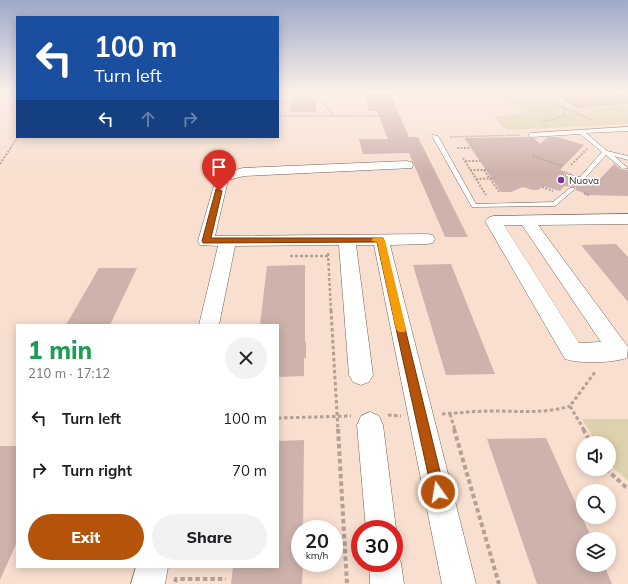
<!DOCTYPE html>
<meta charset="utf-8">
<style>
body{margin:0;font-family:Mulish,sans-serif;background:#f2f2f2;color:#202124;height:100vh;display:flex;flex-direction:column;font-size:15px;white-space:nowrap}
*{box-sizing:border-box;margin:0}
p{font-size:13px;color:#757577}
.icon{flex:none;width:22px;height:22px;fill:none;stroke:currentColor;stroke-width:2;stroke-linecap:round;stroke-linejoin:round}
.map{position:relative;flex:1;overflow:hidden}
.side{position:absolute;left:16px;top:324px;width:263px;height:244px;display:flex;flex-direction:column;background:#fff;border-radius:0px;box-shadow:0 2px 10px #0003}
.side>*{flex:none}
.top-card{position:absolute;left:16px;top:16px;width:263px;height:122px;border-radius:0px;box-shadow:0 2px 10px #0003;background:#1a4fa0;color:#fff;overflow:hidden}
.buttons{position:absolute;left:576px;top:436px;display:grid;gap:8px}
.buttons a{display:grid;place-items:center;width:40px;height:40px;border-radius:50%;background:#fff;box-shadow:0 2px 10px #0003;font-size:20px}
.speed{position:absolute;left:291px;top:520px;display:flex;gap:8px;font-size:20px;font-weight:700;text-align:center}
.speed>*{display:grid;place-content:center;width:52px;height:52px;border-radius:50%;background:#fff;box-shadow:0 2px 10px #0003;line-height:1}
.speed small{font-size:10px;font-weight:400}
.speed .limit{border:6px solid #d22;background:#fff;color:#111}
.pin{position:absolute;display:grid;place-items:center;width:34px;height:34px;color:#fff;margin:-41px -17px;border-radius:50% 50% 50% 0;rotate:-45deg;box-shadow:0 0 4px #0007}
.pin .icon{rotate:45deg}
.me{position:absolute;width:44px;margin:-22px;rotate:347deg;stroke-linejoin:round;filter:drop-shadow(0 0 3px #0008)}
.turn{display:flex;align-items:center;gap:14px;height:84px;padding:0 12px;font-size:18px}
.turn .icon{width:52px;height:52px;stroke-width:2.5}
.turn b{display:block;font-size:28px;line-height:34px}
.lanes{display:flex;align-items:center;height:38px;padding:0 12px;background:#0003;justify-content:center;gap:20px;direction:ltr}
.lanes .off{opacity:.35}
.round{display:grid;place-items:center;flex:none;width:42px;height:42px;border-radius:21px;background:#f2f2f2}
.head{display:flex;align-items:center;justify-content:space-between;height:68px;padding:0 12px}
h1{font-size:24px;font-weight:800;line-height:30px;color:#1e9e55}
.action{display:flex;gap:8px;margin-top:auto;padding:8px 12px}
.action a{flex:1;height:46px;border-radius:24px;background:#b45309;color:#fff;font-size:16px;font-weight:800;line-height:46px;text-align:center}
.action a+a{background:#f2f2f2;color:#202124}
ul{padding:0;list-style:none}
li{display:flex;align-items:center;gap:12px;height:52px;padding:0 12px}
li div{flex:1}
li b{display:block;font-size:15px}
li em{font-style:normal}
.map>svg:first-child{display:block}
</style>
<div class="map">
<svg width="628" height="584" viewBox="0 0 628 584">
<rect width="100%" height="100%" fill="#f8dfd0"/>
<path fill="#ddd2ae" d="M 492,92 L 530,92 L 567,108 L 628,106 L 628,124 L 507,130 L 494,117 L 526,113 Z
M 582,419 L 628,419 L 628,481 L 609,464 L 609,443 L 597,443 Z"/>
<path fill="#ceb2ab" d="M 562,92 L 616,92 L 628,97 L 628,104 L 577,108 L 556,95 L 567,95 Z
M 364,94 L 390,94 L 409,137 L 418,137 L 468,237 L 445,237 L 409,153 L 363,154 L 359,139 L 388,139 L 377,111 L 369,111 Z
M 292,96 L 316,96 L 316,112 L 290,112 Z
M 528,137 L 534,138 L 540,144 L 548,137 L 557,137 L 584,145 L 560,170 L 573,174 L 565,173 L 564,176 L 574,181 L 574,183 L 577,185 L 586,179 L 597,182 L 614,164 L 612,162 L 622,170 L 628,170 L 628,196 L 584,195 L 586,194 L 576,190 L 575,187 L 564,186 L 560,191 L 543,186 L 538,190 L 533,190 L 523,187 L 511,192 L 501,192 L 464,138 Z
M 616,244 L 628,257 L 628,302 L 581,245 Z
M 451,264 L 495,374 L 446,375 L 413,265 Z
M 305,265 L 305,342 L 306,342 L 306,358 L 304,358 L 304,376 L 278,377 L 278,325 L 260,325 L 267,266 Z
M 99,268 L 137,268 L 110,325 L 66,325 Z
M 546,438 L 592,539 L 583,539 L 583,565 L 604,565 L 612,584 L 537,584 L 487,439 Z
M 304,440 L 303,529 L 300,529 L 300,563 L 303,563 L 302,584 L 231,584 L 233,567 L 278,567 L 278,441 Z
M 0,446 L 17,446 L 17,542 L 0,580 Z"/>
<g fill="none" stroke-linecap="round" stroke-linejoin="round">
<g stroke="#766154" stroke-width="1">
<path id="lane" d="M 628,127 L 628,131 L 586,133 L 607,151 L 628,156 L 628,160 L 614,156 L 628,168 L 623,169 L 606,155 L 583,180 L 578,184 L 575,182 L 577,180 L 566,176 L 566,174 L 580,177 L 602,152 L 580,134 L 531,137 L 528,135 L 531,133 Z
M 433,135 L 438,136 L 476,204 L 553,202 L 570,188 L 574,188 L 575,189 L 555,206 L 472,207 L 432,136 Z"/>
</g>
<g stroke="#766154" stroke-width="1">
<path id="street" d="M 407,161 L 412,162 L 413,165 L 412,168 L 244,176 L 228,180 L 215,236 L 427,234 L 433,235 L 435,239 L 433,243 L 427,244 L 390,245 L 476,584 L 442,584 L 374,245 L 356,245 L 373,375 L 369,382 L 361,385 L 353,382 L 349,375 L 339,245 L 235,246 L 219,325 L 199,325 L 218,246 L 200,245 L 198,241 L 217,175 L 243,168 Z
M 628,214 L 628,224 L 538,225 L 628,347 L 627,358 C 612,363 580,364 565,359 L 485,221 L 488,218 L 493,216 ZM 504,225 L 522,225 L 601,342 L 579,343 Z
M 370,412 L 379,416 L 383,425 L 396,529 L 394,535 L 394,529 L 366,529 L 357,425 L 361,416 Z
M 394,551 L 396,552 L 401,563 L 404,584 L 370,584 L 369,563 L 394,563 Z
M 136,567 L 168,567 L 165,584 L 131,584 Z"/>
</g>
<path stroke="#b4a094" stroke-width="1.5" stroke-dasharray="1.5 1" stroke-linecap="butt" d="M 278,92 L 310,92
M 314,92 L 334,116
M 530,92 L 592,120
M 545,92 L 561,103
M 618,92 L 628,97
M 278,100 L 289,103
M 278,116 L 386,116
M 542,122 L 564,116 L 564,108 L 566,107
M 450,137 L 520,135
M 11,147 L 18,137"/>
<path stroke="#b4a094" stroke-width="2" stroke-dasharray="2 1.5" stroke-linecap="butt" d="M 457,148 L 471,148
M 533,156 L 562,166
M 463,158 L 486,195
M 465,161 L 480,161
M 0,164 L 12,146
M 571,165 L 587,149
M 470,170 L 489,170
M 484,170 L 500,193
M 476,179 L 495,178
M 542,187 L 553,191
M 584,193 L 590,196"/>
<path stroke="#b4a094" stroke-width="2.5" stroke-dasharray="3 2" stroke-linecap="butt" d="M 328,253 L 331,311
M 290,256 L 329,256"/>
<path stroke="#b4a094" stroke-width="3" stroke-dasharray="3.5 2.5" stroke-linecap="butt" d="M 331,310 L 338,430
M 442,414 C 459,413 475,411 492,411 C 519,411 544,414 570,406
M 450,414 L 455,430
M 388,415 L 401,416
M 278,418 L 351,416
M 584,430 L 570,406 L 595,372"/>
<path stroke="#b4a094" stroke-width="4" stroke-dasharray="4.5 3" stroke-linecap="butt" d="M 338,429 L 347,584
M 454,429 L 499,584
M 583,429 L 591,443
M 606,469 L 628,489
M 175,582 L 176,579 L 226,579"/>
<use href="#lane" fill="#fff" fill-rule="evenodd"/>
<use href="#street" fill="#fff" fill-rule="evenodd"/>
</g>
<linearGradient id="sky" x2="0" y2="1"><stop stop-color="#9ea9c9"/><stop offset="0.53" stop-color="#fcf1ea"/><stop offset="1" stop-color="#fcf1ea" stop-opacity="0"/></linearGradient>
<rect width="628" height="173" fill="url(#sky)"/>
<path fill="#b45309" stroke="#753606" d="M 216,189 L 222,191 L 211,238 L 383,238 L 445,492 L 443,497 L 438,499 L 434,497 L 432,492 L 377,242 L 203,243 L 202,241 Z"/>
<path fill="#f59e0b" d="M 381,237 L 385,240 L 406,329 L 405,332 L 398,332 L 396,329 L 377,242 L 372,241 L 371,240 L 375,237 Z"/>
<circle fill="#832f9e" stroke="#fff" stroke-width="1.5" cx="561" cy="180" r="4"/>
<g text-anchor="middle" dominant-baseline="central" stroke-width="3.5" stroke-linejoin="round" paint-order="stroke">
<g font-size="10" fill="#342b25" stroke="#fff" text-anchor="start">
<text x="569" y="180">Nuova</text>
</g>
</g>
</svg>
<div class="buttons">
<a><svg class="icon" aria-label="sound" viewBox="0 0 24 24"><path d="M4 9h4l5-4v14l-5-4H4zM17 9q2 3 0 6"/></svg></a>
<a><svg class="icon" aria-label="search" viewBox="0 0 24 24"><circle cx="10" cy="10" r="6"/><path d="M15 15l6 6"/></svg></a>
<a><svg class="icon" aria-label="layers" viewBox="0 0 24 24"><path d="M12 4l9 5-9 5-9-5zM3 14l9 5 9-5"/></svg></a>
</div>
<div class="speed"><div>20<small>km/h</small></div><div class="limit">30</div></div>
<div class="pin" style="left:219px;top:191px;background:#d93025"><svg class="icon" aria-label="arrive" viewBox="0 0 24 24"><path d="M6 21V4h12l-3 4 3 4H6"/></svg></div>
<svg class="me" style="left:438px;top:492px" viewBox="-20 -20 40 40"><circle r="17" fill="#b45309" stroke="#fff" stroke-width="3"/><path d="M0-11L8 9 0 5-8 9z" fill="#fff"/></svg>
<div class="top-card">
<div class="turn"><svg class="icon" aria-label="left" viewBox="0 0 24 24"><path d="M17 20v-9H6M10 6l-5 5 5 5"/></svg><div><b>100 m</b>Turn left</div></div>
<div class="lanes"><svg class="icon" aria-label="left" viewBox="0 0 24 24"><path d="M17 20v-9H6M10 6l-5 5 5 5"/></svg><svg class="icon off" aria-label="ahead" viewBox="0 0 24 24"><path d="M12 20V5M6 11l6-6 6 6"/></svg><svg class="icon off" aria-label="right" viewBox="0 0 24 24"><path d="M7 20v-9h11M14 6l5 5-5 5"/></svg></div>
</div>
<section class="side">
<div class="head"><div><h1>1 min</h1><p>210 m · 17:12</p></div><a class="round"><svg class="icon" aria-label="close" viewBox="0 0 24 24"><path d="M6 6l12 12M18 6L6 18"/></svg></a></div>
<ul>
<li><svg class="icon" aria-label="left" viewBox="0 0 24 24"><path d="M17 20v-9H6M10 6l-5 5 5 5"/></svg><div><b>Turn left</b></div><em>100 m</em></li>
<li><svg class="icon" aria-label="right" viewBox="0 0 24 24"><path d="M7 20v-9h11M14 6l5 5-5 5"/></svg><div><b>Turn right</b></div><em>70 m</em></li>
</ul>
<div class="action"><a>Exit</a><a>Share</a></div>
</section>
</div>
